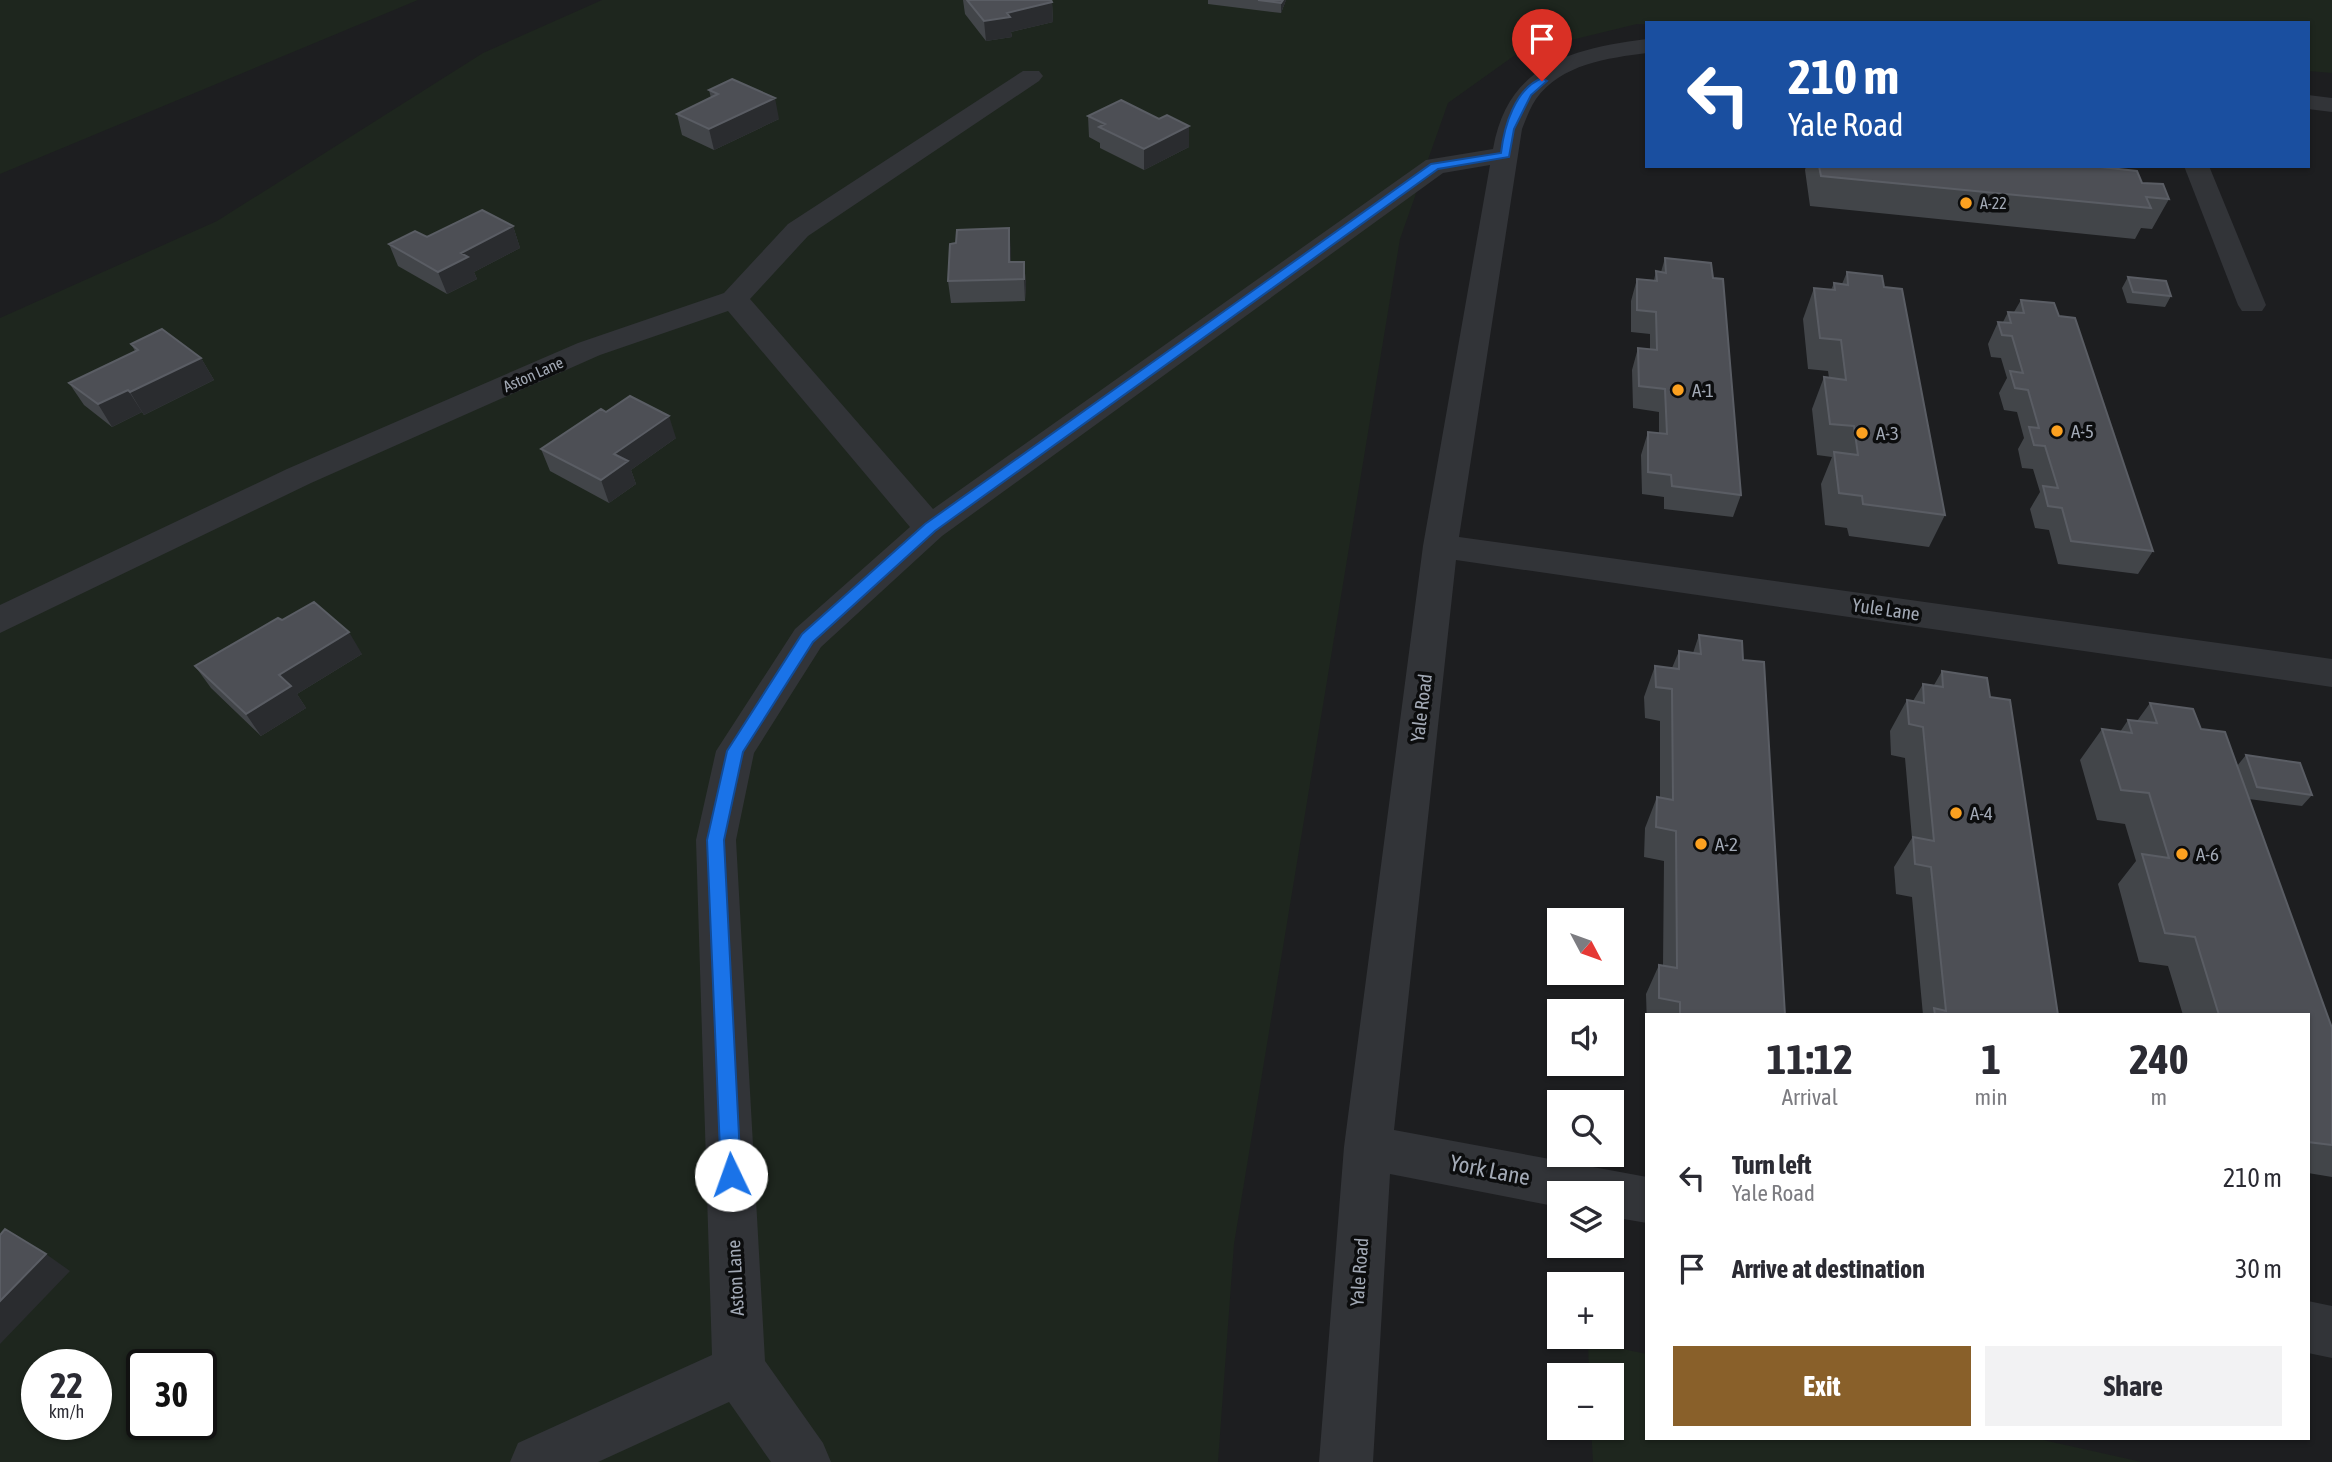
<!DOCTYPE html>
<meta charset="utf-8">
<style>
body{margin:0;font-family:"Asap Condensed",sans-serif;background:#f2f2f3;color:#2b2b33;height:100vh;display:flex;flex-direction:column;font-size:26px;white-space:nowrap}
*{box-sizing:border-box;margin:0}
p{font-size:23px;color:#7c7c81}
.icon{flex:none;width:38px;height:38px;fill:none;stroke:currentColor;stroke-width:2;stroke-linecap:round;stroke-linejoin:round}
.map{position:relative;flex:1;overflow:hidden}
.panel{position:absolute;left:1645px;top:1013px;width:665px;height:427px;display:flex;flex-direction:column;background:#fff;border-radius:0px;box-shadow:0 2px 5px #0004}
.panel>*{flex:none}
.banner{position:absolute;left:1645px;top:21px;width:665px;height:147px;border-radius:0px;box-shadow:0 2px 5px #0004;background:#1a4fa0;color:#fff;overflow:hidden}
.needle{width:46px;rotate:131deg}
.fabs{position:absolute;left:1547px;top:908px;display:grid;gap:14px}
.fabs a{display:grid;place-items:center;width:77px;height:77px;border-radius:0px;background:#fff;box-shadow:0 2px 5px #0004;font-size:35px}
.speed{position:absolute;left:21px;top:1349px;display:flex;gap:14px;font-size:35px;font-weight:700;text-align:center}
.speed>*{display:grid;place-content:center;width:91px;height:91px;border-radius:50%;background:#fff;box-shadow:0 2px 5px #0004;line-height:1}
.speed small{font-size:18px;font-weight:400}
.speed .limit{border:4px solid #111;border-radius:10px;background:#fff;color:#111}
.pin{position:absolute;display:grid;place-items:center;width:60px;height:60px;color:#fff;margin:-72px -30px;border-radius:50% 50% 50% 0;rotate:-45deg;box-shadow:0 0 7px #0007}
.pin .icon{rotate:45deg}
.me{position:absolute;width:77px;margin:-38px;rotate:357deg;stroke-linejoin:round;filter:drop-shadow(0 0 5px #0008)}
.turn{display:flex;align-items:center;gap:24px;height:147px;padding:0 28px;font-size:32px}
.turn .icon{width:91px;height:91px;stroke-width:2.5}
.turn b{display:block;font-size:49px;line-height:60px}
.eta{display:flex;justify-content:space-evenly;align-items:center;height:119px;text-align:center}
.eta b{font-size:42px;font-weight:700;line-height:49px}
.cta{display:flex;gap:14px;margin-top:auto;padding:14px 28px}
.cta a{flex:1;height:80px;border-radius:0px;background:#89602a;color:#fff;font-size:28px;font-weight:700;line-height:80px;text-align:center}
.cta a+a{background:#f2f2f3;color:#2b2b33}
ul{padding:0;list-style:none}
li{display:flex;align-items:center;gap:21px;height:91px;padding:0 28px}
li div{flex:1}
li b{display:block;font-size:26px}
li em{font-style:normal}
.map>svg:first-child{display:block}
</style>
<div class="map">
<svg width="2332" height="1462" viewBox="0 0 2332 1462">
<rect width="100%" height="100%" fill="#111213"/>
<path fill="#1d1e20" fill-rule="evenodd" d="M 0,0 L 2332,0 L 2332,1462 L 0,1462 ZM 1647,23 L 2308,23 L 2308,166 L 1647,166 ZM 1559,920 L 1612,920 L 1612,973 L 1559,973 ZM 1559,1012 L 1612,1012 L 1612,1064 L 1559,1064 ZM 1647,1015 L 2308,1015 L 2308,1438 L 1647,1438 ZM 1559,1102 L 1612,1102 L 1612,1155 L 1559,1155 ZM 1559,1194 L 1612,1194 L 1612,1246 L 1559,1246 ZM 1559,1284 L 1612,1284 L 1612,1337 L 1559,1337 ZM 37,1365 L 96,1365 L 96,1424 L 37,1424 ZM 142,1365 L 201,1365 L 201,1424 L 142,1424 ZM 1559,1376 L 1612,1376 L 1612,1428 L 1559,1428 Z"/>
<path fill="#1e261e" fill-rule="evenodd" d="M 0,0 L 418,0 L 0,174 Z
M 602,0 L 2332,0 L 2332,73 L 2308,71 L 2308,23 L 1637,24 L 1518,53 L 1448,103 L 1400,239 L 1234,1244 L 1218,1462 L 0,1462 L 0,318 L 217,221 L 483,53 ZM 37,1365 L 96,1365 L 96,1424 L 37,1424 ZM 142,1365 L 201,1365 L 201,1424 L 142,1424 Z
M 1588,1342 L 1647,1354 L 1647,1438 L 2034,1438 L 2142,1462 L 1593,1462 L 1591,1428 L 1612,1428 L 1612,1376 L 1589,1375 Z"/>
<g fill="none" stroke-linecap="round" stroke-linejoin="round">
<path fill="#323438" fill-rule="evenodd" d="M 2184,166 L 2209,166 L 2266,305 L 2262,311 L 2242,311 L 2238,305 Z"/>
<path fill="#323438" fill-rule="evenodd" d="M 1647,39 L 1647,53 C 1608,58 1561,64 1536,99 C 1530,108 1526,119 1522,129 L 1459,537 L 2332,659 L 2332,687 L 1456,560 L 1394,1130 L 1647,1177 L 1647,1223 L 1612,1217 L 1612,1194 L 1559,1194 L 1559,1207 L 1390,1174 L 1373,1462 L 1319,1462 L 1344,1147 L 1423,546 L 1490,165 L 1443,173 L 942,536 L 821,647 L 754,753 L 736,840 L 765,1361 L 823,1443 L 831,1462 L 771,1462 L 729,1402 L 598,1462 L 510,1462 L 518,1443 L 712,1355 L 696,840 L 716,751 L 795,629 L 910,527 L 728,311 L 600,355 L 311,483 L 0,633 L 0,605 L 287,469 L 578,343 L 724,293 L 788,224 L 1023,71 L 1039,71 L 1043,76 L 1039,81 L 808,236 L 750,299 L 933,509 L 1426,160 L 1493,149 C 1508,64 1571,49 1647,39 Z
M 2308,95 L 2332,98 L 2332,112 L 2308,109 Z
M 2308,1301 L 2332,1306 L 2332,1358 L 2308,1353 Z"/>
</g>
<path fill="#424549" d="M 963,0 L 1052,2 L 1053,22 L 1011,32 L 1012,37 L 986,41 L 965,14 Z
M 1208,0 L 1286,0 L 1281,13 L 1208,4 Z
M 709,90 L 779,119 L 714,150 L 682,135 L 677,114 L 711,98 Z
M 1088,116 L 1159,119 L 1189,126 L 1189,147 L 1144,170 L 1100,148 L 1100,143 L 1089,137 Z
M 1806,166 L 2091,166 L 2142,183 L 2169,199 L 2152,229 L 2141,228 L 2135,239 L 1810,206 L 1805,170 Z
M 513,226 L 520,248 L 474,272 L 477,279 L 447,294 L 398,266 L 389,244 L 427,237 Z
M 1009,228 L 1011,262 L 1024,262 L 1026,284 L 1025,301 L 951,303 L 948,281 L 956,243 Z
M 1665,258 L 1741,495 L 1733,517 L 1664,509 L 1664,497 L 1642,494 L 1641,455 L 1648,432 L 1659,433 L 1659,412 L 1633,408 L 1632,370 L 1638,348 L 1650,349 L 1650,334 L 1631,332 L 1631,301 L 1637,279 L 1654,280 L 1656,271 L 1661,272 Z
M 1847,272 L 1945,515 L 1929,547 L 1849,536 L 1847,528 L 1825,525 L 1821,484 L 1832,457 L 1817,455 L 1812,409 L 1824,377 L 1829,378 L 1828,371 L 1808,369 L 1803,319 L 1814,288 L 1831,290 L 1834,283 L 1842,284 Z
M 2128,277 L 2171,296 L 2165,307 L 2127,303 L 2122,288 Z
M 2021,300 L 2059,316 L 2153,551 L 2138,574 L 2058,564 L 2049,530 L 2035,528 L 2030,509 L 2040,492 L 2033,469 L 2022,468 L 2018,449 L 2024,438 L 2017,412 L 2004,410 L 1999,393 L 2007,378 L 2001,358 L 1991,357 L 1988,344 L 1998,322 L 2003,322 L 2008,312 L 2014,312 Z
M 131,344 L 201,358 L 214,380 L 144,415 L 142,412 L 112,427 L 84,405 L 69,383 L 135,351 Z
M 606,412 L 676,438 L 631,470 L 636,484 L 609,503 L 550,471 L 541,449 Z
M 282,620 L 362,654 L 297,694 L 306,708 L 261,736 L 211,688 L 195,666 Z
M 1699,635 L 1743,660 L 1785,1015 L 1647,1015 L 1647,1026 L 1646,994 L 1659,965 L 1663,965 L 1664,861 L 1644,857 L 1645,828 L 1657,797 L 1660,798 L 1660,721 L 1645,718 L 1644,697 L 1655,666 L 1672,668 L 1679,651 L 1693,653 Z
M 1942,671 L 1990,697 L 2058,1015 L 1923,1015 L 1912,897 L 1896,894 L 1894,867 L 1912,838 L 1905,758 L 1891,755 L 1890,731 L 1907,700 L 1913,701 L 1923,684 L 1934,685 Z
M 2150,703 L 2201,729 L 2237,766 L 2246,755 L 2312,795 L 2302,806 L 2249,799 L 2332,1028 L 2332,1177 L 2308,1173 L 2308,1015 L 2183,1015 L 2168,966 L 2139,962 L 2118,884 L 2136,861 L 2125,824 L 2097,820 L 2080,760 L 2102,729 L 2120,732 L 2128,720 L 2137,721 Z"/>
<path fill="#2a2c2f" d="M 1283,0 L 1286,0 L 1281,13 L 1281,3 Z
M 1052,2 L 1053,22 L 1011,32 L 1012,37 L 986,41 L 984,21 L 1007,13 Z
M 775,98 L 779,119 L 714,150 L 709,129 Z
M 1189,126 L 1189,147 L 1144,170 L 1144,149 Z
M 513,226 L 520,248 L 474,272 L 477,279 L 447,294 L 438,272 L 461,253 Z
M 1009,228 L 1011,250 L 1010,280 L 1009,262 Z
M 1024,262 L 1026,284 L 1025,301 L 1024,279 Z
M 201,358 L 214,380 L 144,415 L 130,392 Z
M 128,390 L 142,412 L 112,427 L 98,404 Z
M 669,416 L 676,438 L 631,470 L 636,484 L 609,503 L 601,480 L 614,454 Z
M 349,632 L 362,654 L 297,694 L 306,708 L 261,736 L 246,714 L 279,675 Z
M 46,1254 L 70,1271 L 0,1344 L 0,1301 Z"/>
<path fill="#4d4f55" stroke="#5a5d64" stroke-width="2" d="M 967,0 L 1051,0 L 1052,2 L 1007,13 L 1010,17 L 984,21 Z
M 1258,0 L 1283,0 L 1281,3 Z
M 732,79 L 775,98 L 709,129 L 677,114 L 718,94 L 709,90 Z
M 1121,100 L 1159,119 L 1167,115 L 1189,126 L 1144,149 L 1099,127 L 1105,124 L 1088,116 Z
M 1819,166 L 2091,166 L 2137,171 L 2142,183 L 2163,184 L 2169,199 L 2146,197 L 2151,208 L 1821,176 Z
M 482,210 L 513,226 L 461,253 L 468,257 L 438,272 L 389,244 L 415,231 L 427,237 Z
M 1009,228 L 1009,262 L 1024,262 L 1024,279 L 948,281 L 950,244 L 956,243 L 957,230 Z
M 1665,258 L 1711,263 L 1713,278 L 1723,279 L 1741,495 L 1672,486 L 1671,475 L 1648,472 L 1648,432 L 1667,434 L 1665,389 L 1639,386 L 1638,348 L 1657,350 L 1656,312 L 1637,310 L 1637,279 L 1657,281 L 1656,271 L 1666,273 Z
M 1847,272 L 1882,276 L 1884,287 L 1902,289 L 1945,515 L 1863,504 L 1862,496 L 1839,493 L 1834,452 L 1858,455 L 1854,426 L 1830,424 L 1824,377 L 1846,380 L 1841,340 L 1820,338 L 1814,288 L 1835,290 L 1834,283 L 1848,285 Z
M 2128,277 L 2166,281 L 2171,296 L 2133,292 Z
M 2021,300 L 2054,303 L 2059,316 L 2075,318 L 2153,551 L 2071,541 L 2062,508 L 2048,506 L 2043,486 L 2058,488 L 2045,446 L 2034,445 L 2029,427 L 2039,428 L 2028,390 L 2015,388 L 2010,371 L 2023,373 L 2012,336 L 2002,335 L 1998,322 L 2011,323 L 2008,312 L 2024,313 Z
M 162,329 L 201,358 L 130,392 L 128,390 L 98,404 L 69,383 L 138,350 L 131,344 Z
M 630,396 L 669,416 L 614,454 L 628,461 L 601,480 L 541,449 L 601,409 L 606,412 Z
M 314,602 L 349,632 L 279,675 L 291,686 L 246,714 L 195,666 L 278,618 L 282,620 Z
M 1699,635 L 1742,641 L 1743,660 L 1764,662 L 1785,1015 L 1680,1015 L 1680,1002 L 1659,998 L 1659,965 L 1677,968 L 1676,831 L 1656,827 L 1657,797 L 1673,800 L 1672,689 L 1656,687 L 1655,666 L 1679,669 L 1679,651 L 1701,654 Z
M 1942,671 L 1987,678 L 1990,697 L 2010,700 L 2058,1015 L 1935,1015 L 1934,1008 L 1946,1011 L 1931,867 L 1915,864 L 1913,837 L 1934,841 L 1923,727 L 1909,724 L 1907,700 L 1924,703 L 1923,684 L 1943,687 Z
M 2150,703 L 2193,709 L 2201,729 L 2225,732 L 2332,1028 L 2332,1145 L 2308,1142 L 2308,1015 L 2219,1015 L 2195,937 L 2165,933 L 2142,854 L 2169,858 L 2149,793 L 2121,790 L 2102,729 L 2132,733 L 2128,720 L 2157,723 Z
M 2246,755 L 2300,763 L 2312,795 L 2257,787 Z
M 5,1229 L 46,1254 L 0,1301 L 0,1235 Z"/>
<path fill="#1a73e8" stroke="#114b97" stroke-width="2" d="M 1542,78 L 1547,81 L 1531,95 L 1514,129 L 1509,157 L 1438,169 L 935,531 L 813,642 L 743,752 L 724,840 L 741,1175 L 738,1181 L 731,1184 L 724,1181 L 721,1175 L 707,840 L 727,751 L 802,634 L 925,524 L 1431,164 L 1501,153 C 1504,126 1515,89 1542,78 Z"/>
<g fill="#fca120" stroke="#0c0d0e" stroke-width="2.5">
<circle cx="1966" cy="203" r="7"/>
<circle cx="1678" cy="390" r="7"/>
<circle cx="2057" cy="431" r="7"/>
<circle cx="1862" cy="433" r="7"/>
<circle cx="1956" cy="813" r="7"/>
<circle cx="1701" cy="844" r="7"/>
<circle cx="2182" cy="854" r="7"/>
</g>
<g text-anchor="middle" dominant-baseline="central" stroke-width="7" stroke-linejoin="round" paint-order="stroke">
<g font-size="16" fill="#a2a9b5" stroke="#0c0d0e" text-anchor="start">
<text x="1980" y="203">A-22</text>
</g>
<g font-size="16" fill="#a2a9b5" stroke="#0c0d0e">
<text transform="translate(533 374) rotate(-24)">Aston Lane</text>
</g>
<g font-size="19" fill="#a2a9b5" stroke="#0c0d0e" text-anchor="start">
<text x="1692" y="390">A-1</text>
<text x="2071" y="431">A-5</text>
<text x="1876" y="433">A-3</text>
<text x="1970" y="813">A-4</text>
<text x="1715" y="844">A-2</text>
<text x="2196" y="854">A-6</text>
</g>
<g font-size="19" fill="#a2a9b5" stroke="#0c0d0e">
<text transform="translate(1886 609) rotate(8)">Yule Lane</text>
<text transform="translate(1421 708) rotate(-83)">Yale Road</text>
<text transform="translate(1359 1272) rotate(-86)">Yale Road</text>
<text transform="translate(735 1278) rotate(-93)">Aston Lane</text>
</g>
<g font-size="23" fill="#a2a9b5" stroke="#0c0d0e">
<text transform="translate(1490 1170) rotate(11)">York Lane</text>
</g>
</g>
</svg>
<div class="fabs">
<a><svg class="needle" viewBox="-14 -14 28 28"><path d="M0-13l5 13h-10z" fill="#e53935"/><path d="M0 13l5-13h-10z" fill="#7c7c81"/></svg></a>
<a><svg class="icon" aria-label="sound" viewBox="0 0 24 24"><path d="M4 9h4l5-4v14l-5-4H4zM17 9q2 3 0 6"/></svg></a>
<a><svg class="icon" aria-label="search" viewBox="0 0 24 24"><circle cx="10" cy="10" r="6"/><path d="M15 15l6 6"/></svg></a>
<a><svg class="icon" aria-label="layers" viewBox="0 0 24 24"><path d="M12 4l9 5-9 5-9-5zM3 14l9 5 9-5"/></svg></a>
<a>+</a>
<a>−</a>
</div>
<div class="speed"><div>22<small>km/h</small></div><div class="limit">30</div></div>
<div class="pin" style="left:1542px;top:81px;background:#d93025"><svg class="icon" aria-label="arrive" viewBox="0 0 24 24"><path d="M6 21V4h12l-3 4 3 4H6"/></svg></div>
<svg class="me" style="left:731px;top:1175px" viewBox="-20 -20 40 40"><circle r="19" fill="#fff"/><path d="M0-13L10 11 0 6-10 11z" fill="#1a73e8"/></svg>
<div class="banner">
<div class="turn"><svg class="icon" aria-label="left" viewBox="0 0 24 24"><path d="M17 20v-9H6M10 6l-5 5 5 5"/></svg><div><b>210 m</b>Yale Road</div></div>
</div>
<section class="panel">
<div class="eta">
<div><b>11:12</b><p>Arrival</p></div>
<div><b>1</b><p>min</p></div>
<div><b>240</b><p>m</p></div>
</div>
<ul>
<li><svg class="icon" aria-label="left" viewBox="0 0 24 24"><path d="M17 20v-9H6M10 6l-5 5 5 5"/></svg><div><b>Turn left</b><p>Yale Road</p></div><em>210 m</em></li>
<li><svg class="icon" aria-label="arrive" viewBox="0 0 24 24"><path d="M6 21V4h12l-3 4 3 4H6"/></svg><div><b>Arrive at destination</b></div><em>30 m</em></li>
</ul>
<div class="cta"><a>Exit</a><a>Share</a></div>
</section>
</div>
